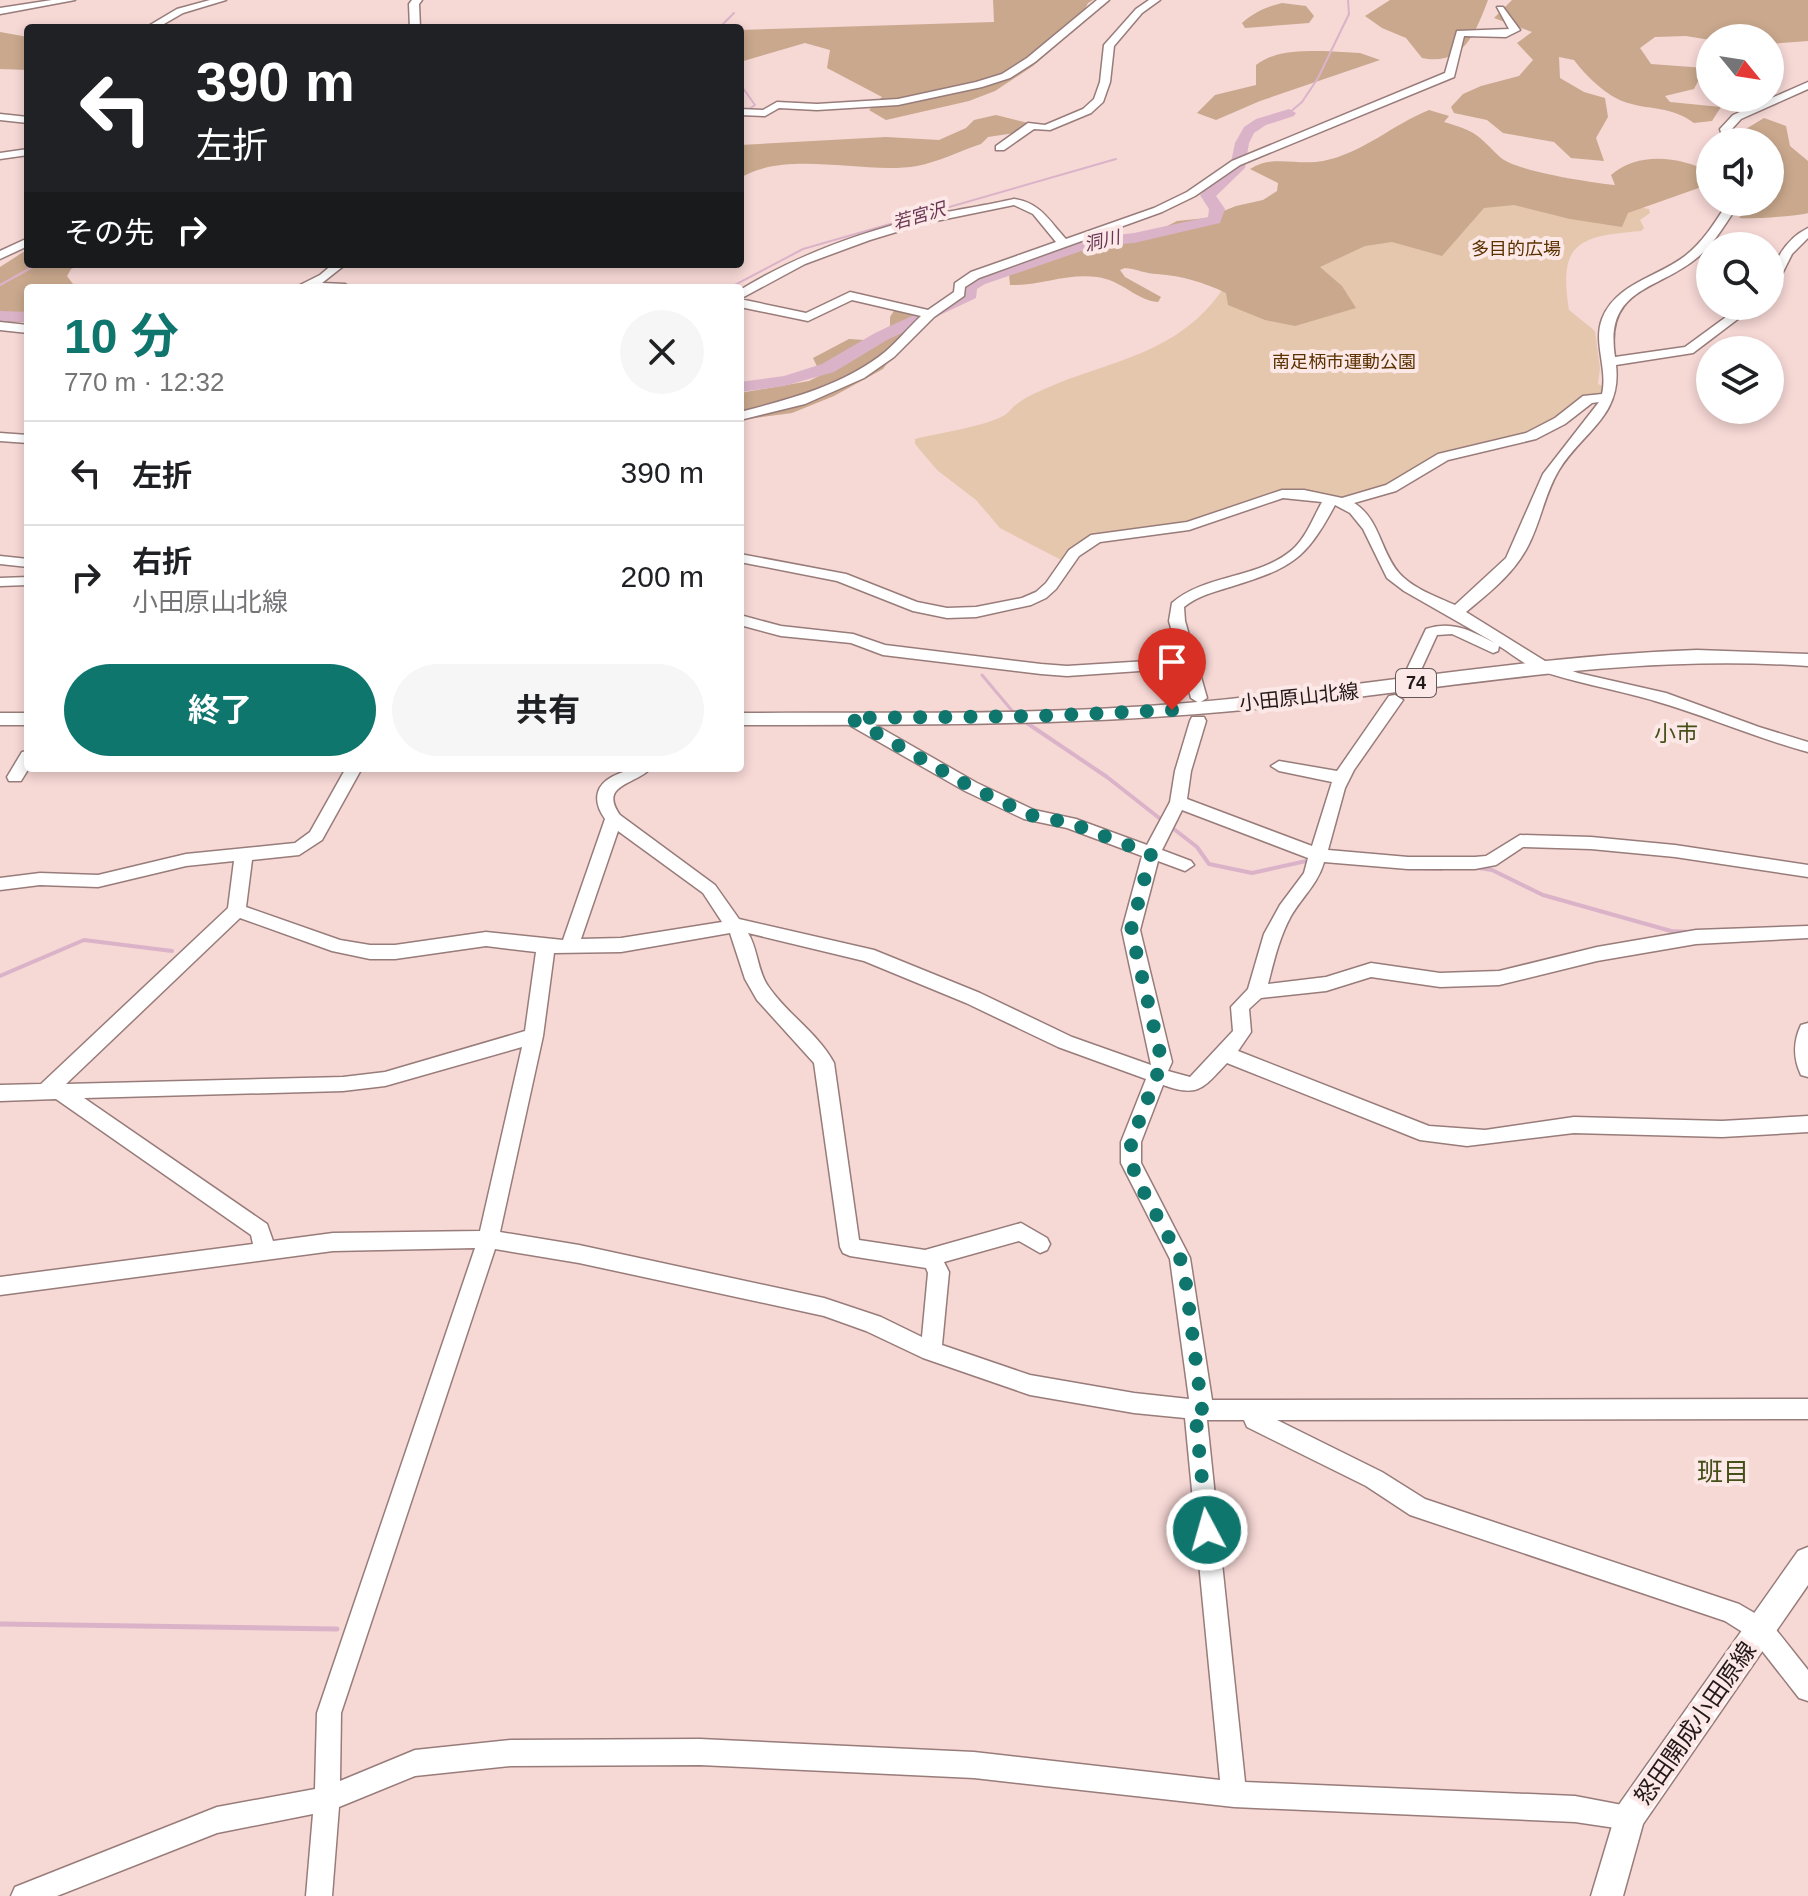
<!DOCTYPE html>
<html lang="ja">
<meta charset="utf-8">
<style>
body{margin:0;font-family:Helvetica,"Noto Sans JP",sans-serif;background:#f6f6f6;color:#202124;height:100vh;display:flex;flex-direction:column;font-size:30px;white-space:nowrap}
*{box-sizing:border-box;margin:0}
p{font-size:26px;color:#757577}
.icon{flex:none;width:44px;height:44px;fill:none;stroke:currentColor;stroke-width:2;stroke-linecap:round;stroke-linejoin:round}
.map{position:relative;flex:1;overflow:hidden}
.sheet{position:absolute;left:24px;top:284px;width:720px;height:488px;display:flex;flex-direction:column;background:#fff;border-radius:8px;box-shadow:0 4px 12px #0003}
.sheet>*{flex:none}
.hud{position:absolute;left:24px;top:24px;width:720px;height:244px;border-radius:8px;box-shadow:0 4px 12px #0003;background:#202124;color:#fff;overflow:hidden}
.needle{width:52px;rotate:120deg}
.fabs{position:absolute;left:1696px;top:24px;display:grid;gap:16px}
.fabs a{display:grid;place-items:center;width:88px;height:88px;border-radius:50%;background:#fff;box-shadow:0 4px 12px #0003;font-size:40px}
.pin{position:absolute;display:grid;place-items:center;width:68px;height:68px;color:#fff;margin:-82px -34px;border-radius:50% 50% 50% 0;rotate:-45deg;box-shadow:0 0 8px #0007}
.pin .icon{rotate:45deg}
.me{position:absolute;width:88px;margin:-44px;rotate:354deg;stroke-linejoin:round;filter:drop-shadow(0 0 6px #0008)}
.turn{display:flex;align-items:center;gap:28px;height:168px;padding:0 40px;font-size:36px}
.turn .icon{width:104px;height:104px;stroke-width:2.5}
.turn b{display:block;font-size:56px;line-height:68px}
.then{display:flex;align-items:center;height:76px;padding:0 40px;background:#0003;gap:16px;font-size:30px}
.round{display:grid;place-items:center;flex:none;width:84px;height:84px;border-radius:42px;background:#f6f6f6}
.headline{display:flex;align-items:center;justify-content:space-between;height:136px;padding:0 40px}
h1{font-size:48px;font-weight:700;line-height:60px;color:#0f766e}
.primary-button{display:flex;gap:16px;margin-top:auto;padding:16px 40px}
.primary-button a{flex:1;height:92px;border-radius:48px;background:#0f766e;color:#fff;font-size:32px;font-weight:700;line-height:92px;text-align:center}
.primary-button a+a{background:#f6f6f6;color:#202124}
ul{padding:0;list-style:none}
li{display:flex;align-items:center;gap:24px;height:104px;padding:0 40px;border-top:2px solid #e0e0e0}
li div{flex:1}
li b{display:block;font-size:30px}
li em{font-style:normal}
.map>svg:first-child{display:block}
</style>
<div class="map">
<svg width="1808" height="1896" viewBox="0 0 1808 1896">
<rect width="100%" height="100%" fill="#f6d8d5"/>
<path fill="#e5c7ae" d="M 1391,189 L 1625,204 L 1649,209 L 1650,213 L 1640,220 L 1644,228 L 1641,231 C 1578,236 1558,243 1569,310 L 1595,331 L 1600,368 L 1598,384 L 1605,387 L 1603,393 L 1589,395 L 1535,433 L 1451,452 L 1397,483 L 1345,498 L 1298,491 L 1178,526 L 1095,534 L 1066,553 L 1063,561 L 1000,528 L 976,500 L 937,470 L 915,444 L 915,439 C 939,433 982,427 1003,416 C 1009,413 1012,407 1017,404 C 1028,395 1047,388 1061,382 C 1131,356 1191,346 1231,276 Z"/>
<path fill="#c9a88d" d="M 993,0 L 1093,0 L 1088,3 L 1075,29 L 1033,66 L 995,91 L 969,101 L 886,120 L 869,110 L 882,97 L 827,68 L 830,50 L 805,43 L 740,62 L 740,30 L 994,22 Z
M 1390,0 L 1488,0 C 1475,34 1463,66 1422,58 L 1406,38 L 1382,28 L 1365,16 Z
M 1512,0 L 1808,0 L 1808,41 L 1770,44 L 1770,38 L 1710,40 L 1686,36 L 1655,37 L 1640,48 L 1651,64 L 1705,68 L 1694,89 L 1665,96 L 1670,102 L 1721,107 L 1712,121 L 1694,123 C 1670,105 1649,111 1622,101 C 1605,94 1585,75 1574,60 L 1559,57 L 1560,78 L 1584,92 L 1605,98 L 1608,117 L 1596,138 L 1604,161 L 1571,158 L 1554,142 L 1503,133 L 1487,120 L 1454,113 L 1451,107 L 1463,94 L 1481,86 L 1519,76 L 1533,60 L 1517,43 L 1532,32 L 1494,18 Z
M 1282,3 L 1306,6 L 1314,16 L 1309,23 L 1245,28 L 1242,23 C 1255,12 1266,7 1282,3 Z
M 0,32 L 28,37 L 28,70 L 0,69 Z
M 1324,51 L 1360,53 L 1380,60 L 1260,101 L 1216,120 L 1197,113 L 1215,95 L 1256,85 L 1256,65 C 1276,50 1300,51 1324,51 Z
M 1429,110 L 1449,116 L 1444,122 C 1478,132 1476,134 1500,157 C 1514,171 1593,183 1615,185 L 1611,175 C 1639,151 1680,157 1710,172 L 1710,184 L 1628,213 L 1622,227 L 1570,219 L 1514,205 L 1484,208 L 1442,256 L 1392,242 L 1365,246 L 1320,267 L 1342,286 L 1356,308 L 1295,326 L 1265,320 L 1228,305 L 1226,293 C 1203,282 1183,276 1157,274 C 1147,274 1136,269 1125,268 L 1120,270 L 1125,277 L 1161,297 L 1158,302 C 1137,301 1122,280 1097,277 C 1067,273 1039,286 1010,285 L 1009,274 L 1097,243 L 1138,241 L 1177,221 L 1206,218 L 1236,206 L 1263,200 L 1277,191 L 1278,183 L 1250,169 C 1272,154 1297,166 1323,161 C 1363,153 1392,125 1429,110 Z
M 996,115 L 1049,128 L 988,137 L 981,144 C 960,151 938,162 917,166 C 864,175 788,149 740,178 L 740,145 L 886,137 L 939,140 L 966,128 L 974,120 Z
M 1764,118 L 1786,126 L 1790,146 L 1808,161 L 1808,213 C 1801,216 1750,219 1739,218 L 1753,202 L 1770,202 L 1770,142 L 1750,142 L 1744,130 Z
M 28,249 L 28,264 L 82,264 L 71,269 L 67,276 L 73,284 L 85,288 L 28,288 L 28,322 L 0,322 L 0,267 Z
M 895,309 L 923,316 L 883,369 L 834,396 L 792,413 L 740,420 L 740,393 L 809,381 L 821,375 L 813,358 L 849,339 L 865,340 L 890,326 L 890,317 Z"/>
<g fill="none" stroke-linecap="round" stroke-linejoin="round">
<path stroke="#dbb3c9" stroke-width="2" d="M 719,28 L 734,13
M 740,84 L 755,105 L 740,115
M 1289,113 L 1302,102 L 1318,78 L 1349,14 L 1348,0
M 0,285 L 38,264
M 729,288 L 803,249 L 1116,159"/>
<path stroke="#dbb3c9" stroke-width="3" d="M 982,675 L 1014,713"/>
<path stroke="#dbb3c9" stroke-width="4" d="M 1021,719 L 1107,777 L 1163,821
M 1170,826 L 1197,847 L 1209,864 L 1252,873 L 1311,860
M 1403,868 L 1442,869
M 1479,868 L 1492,870 L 1543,895 L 1671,931 L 1691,932
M 0,976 L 84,940 L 172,951"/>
<path stroke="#dbb3c9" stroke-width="5" d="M 0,1624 L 337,1629"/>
<path fill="#dbb3c9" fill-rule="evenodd" d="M 1289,109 L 1296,113 L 1294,116 L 1266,125 L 1254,133 L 1249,143 L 1245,168 L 1216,196 L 1225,209 L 1220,223 L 1134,243 L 1096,246 L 985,284 L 977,289 L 976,298 L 887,340 L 834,372 L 784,386 L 740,392 L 740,382 L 784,376 L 822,364 L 875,333 L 962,293 L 963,284 L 973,278 L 1088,238 L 1134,233 L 1208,217 L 1209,209 L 1200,195 L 1230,167 L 1235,143 L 1244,127 L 1256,119 Z
M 0,311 L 28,312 L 28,322 L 0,321 Z"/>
<path stroke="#ccb2af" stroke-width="14" stroke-dasharray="14 7" stroke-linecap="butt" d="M 1395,700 L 1415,669"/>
<g stroke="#987c7a" stroke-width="3">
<path id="minor" d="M 52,0 L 75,0 L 0,14 L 0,8 Z
M 210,0 L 226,0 L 183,13 L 157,28 L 145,28 L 177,9 Z
M 412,0 L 422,0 L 419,4 L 420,28 L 410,28 L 409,4 Z
M 1097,0 L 1109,0 L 1035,62 L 1010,78 L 982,87 L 898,105 L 817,110 L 779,108 L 765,116 L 740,115 L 740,109 L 763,110 L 777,102 L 817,104 L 898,99 L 976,82 L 1002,74 L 1027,58 Z
M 1149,0 L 1160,0 L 1142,13 L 1114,46 L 1110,82 L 1103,102 L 1091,113 L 1050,130 L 1034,129 L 1004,150 L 996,150 L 996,146 L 1028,123 L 1045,125 L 1083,109 L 1094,99 L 1100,82 L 1104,45 L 1136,9 Z
M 1497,7 L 1503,7 L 1520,30 L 1506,37 L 1464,36 L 1454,77 L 1240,165 L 1195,196 L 1162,212 L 979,278 L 965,287 L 964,296 L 934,317 L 894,357 L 864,378 L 805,404 L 740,420 L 740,412 C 791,399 844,385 885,352 C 898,341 909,327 921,316 L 852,300 L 808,321 L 740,307 L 740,299 L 806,313 L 850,292 L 928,310 L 954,292 L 955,283 L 971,272 L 1056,242 L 1033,214 L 1014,205 L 926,223 L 870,240 L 805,264 L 740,299 L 740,290 C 797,255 859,233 923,217 C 953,210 984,206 1014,199 C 1041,203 1049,221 1066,239 L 1154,208 L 1187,192 L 1232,161 L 1445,73 L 1457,31 L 1509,29 Z
M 1808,82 L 1808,89 L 1741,119 L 1731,130 L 1734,142 L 1724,142 L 1720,129 L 1733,115 Z
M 0,114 L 28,117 L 28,123 L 0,120 Z
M 28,149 L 28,155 L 0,159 L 0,153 Z
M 1728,202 L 1740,202 C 1727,221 1716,242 1698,257 C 1658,291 1604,287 1615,357 L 1685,347 L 1741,306 L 1755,306 L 1693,353 L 1616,365 C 1622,417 1583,431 1559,470 C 1545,493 1541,520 1529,544 C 1515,573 1490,592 1466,612 L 1545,661 L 1578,673 L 1666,693 L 1759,727 L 1808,742 L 1808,752 C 1756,738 1707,716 1655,701 C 1615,689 1574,683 1536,669 C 1523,664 1511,653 1499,646 L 1498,651 L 1493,653 L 1452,634 L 1437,635 L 1420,672 L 1410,672 L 1407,669 L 1426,629 C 1453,620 1471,631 1495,643 L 1404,591 L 1387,578 L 1363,529 L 1350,513 L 1335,505 C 1305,561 1291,568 1230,587 C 1214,592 1197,596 1184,607 L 1185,621 L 1207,698 L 1199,703 L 1191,698 L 1183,668 L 1067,676 L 1041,674 L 883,655 L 851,643 L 781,636 L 740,625 L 740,615 L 781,626 L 853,634 L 885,645 L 1041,664 L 1067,666 L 1180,659 L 1169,621 L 1172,603 C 1205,574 1258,579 1292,550 C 1306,538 1313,518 1322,502 L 1283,498 L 1189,530 L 1100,542 L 1079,556 L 1056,589 L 1046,598 L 1031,605 L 976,617 L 947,618 L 913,611 L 837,581 L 740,562 L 740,554 L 846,574 L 917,602 L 947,608 L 976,607 L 1022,598 L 1036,592 L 1046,583 L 1069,550 L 1091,535 L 1187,522 L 1282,490 L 1304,490 L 1342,498 L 1386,485 L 1438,454 L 1526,433 L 1555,418 L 1583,396 L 1602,394 C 1608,369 1593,343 1602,319 C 1616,283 1658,277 1685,256 C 1704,241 1716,221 1728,202 ZM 1599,402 L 1543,474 L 1506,558 L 1455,605 C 1437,597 1412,588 1399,573 C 1380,551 1380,519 1354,503 L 1396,491 L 1448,460 L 1536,439 L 1565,424 L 1592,403 Z
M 1808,228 L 1808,238 L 1792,254 L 1776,286 L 1770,290 C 1770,265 1785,239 1808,228 Z
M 28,238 L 28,246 L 0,259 L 0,251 Z
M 333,264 L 346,264 L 322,283 L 345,284 L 351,288 L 294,288 L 320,275 Z
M 0,322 L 28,325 L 28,333 L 0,330 Z
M 0,433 L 28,435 L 28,443 L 0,441 Z
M 0,556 L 28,559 L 28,567 L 0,564 Z
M 28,577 L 28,585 L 0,586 L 0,578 Z
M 1395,695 L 1403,700 L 1354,770 L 1345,788 L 1328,850 L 1408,857 L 1475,857 L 1486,856 L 1520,835 L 1591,837 L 1675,845 L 1808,865 L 1808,877 L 1675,857 L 1591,849 L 1523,847 L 1496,865 L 1475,869 L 1408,869 L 1324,862 C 1318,884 1302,897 1291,916 C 1279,938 1274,961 1268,984 L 1326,977 L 1371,963 L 1440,973 L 1499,971 L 1597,947 L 1696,930 L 1808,926 L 1808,938 L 1696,944 L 1597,961 L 1499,985 L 1440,987 L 1371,977 L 1326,991 L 1261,998 L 1249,1009 L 1251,1032 L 1238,1051 L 1429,1126 L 1485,1130 L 1574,1117 L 1722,1121 L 1808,1116 L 1808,1132 L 1722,1137 L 1574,1133 L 1467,1146 L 1420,1140 L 1227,1063 C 1203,1088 1199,1098 1163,1085 L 1141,1142 L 1141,1163 L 1190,1258 L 1212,1400 L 1808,1399 L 1808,1419 L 1277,1420 L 1382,1472 L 1425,1499 L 1739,1604 L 1770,1622 L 1808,1670 L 1808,1701 L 1799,1698 L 1752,1638 L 1725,1621 L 1410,1515 L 1366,1486 L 1247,1427 L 1244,1420 L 1207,1420 L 1245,1782 L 1575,1796 L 1638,1808 L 1642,1817 L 1638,1826 L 1629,1830 L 1575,1822 L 1234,1807 L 974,1778 L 700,1765 L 511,1766 L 415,1776 L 339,1807 L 332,1896 L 306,1896 L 313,1814 L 217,1833 L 57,1896 L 11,1896 L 15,1887 L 217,1807 L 315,1789 L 317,1713 L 475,1248 L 333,1251 L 0,1295 L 0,1277 L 253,1244 L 251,1235 L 56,1099 L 0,1101 L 0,1085 L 41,1084 L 228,908 L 234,861 L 186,866 L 98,887 L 40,885 L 0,890 L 0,878 L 40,873 L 98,875 L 186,854 L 295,843 L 310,832 L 346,768 L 362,768 L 322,840 L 299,855 L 252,860 L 246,907 L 340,940 L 370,945 L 395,945 L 486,932 L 563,940 L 605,819 C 580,783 620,768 651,768 C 636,785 598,784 620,815 L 715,885 L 739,919 L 874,950 L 980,993 L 1072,1037 L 1151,1065 L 1122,930 L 1142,856 L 1067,828 L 1024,819 L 965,791 L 844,722 L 842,718 L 844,714 L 856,714 L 977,783 L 1034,810 L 1076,819 L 1147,845 L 1170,802 L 1175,771 L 1190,721 L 1192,717 L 1204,717 L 1206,721 L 1191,771 L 1187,799 L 1312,846 L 1332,782 L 1279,771 L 1271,766 L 1279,761 L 1337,771 L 1389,696 ZM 1182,810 L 1308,858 L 1304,873 L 1280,905 L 1264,934 L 1248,989 L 1231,1007 L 1233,1031 L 1190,1077 L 1168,1071 L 1172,1062 L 1140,930 L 1158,861 L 1185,871 L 1194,865 L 1191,861 L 1162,850 ZM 618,831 L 703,893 L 722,922 L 621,938 L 581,939 ZM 240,918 L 332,951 L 370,959 L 395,959 L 486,946 L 536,952 L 525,1031 L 385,1072 L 343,1077 L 66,1084 ZM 730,933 L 745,979 L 757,1000 L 814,1063 L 840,1247 L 843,1253 L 850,1256 L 926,1268 L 928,1273 L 922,1337 L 881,1317 L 824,1298 L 579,1245 L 500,1232 L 543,1036 L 554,953 L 621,952 ZM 748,933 L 864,961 L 966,1003 L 1058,1047 L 1146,1079 L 1121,1142 L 1121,1163 L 1170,1259 L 1189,1399 L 1134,1393 L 1030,1375 L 942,1345 L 949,1272 L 944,1262 L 1019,1241 L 1040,1253 L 1047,1250 L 1050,1244 L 1047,1238 L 1021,1223 L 925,1250 L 859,1240 L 834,1063 C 818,1033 787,1014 768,986 C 757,970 758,949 748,933 ZM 522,1047 L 480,1231 L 333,1233 L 273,1241 L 267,1224 L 84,1098 L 343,1091 L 385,1086 ZM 495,1249 L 579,1263 L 824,1316 L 866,1331 L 923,1358 L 1030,1395 L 1134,1413 L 1185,1418 L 1220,1780 L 974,1752 L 700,1739 L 511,1740 L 415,1750 L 340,1781 L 341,1713 Z
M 28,751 L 29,768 L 21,781 L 9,781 L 7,777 L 22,752 Z
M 1808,1023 L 1808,1077 L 1801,1075 C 1793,1058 1793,1042 1801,1025 Z"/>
</g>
<g stroke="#987c7a" stroke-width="3">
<path id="major" d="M 1697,650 L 1808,654 L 1808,666 C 1618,653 1442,690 1254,709 C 1082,726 912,725 740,725 L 740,713 C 889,712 1038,716 1187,703 C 1357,688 1526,656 1697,650 Z
M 0,713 L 28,713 L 28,725 L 0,725 Z
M 1808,1547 L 1808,1585 L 1643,1824 L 1623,1896 L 1591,1896 L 1618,1806 L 1798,1551 Z"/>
</g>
<use href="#minor" fill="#fff" fill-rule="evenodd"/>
<use href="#major" fill="#fff" fill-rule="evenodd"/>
</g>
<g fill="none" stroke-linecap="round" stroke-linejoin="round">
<path stroke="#0f766e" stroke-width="14" stroke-dasharray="0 25.2" d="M 1172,710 L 1041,716 L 850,718 L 971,787 L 1030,815 L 1070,823 L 1151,854 L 1131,930 L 1162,1062 L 1131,1142 L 1131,1163 L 1140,1185 L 1180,1258 L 1186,1284 L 1202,1410 L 1195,1409 L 1207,1530"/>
</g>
<g text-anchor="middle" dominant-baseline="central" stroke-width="8" stroke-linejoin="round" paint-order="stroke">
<g font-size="18" font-style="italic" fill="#683553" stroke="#fbe8e7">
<text transform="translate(919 216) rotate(-16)">若宮沢</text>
<text transform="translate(1102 241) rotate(-13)">洞川</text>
</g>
<g font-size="18" fill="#5b3100" stroke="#fbe8e7">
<text x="1516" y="249">多目的広場</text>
<text x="1344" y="362">南足柄市運動公園</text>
</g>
<rect fill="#fbe8e7" stroke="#645756" stroke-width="2" x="1396" y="669" width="40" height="28" rx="6"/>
<g font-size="18" font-weight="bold" fill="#231918">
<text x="1416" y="683">74</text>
</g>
<g font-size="20" fill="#231918" stroke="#fbe8e7">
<text transform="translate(1299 697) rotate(-6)">小田原山北線</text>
</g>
<g font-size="22" fill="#455019" stroke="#fbe8e7">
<text x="1676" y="733">小市</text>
</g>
<g font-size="24" fill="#231918" stroke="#fbe8e7">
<text transform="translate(1695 1723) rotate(-55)">怒田開成小田原線</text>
</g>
<g font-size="26" fill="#455019" stroke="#fbe8e7">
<text x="1723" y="1472">班目</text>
</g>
</g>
</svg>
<div class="fabs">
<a><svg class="needle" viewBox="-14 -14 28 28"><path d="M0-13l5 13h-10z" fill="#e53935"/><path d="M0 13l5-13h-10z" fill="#757577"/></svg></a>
<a><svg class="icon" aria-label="sound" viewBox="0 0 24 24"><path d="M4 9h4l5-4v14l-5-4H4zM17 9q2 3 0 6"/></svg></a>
<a><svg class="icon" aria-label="search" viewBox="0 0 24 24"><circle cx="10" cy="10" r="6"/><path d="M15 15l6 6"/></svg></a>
<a><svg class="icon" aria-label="layers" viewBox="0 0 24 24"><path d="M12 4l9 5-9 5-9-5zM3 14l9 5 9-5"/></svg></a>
</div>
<div class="pin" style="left:1172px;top:710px;background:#d93025"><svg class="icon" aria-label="arrive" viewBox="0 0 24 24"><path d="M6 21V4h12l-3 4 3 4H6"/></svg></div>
<svg class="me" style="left:1207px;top:1530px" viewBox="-20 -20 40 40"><circle r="17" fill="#0f766e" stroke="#fff" stroke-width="3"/><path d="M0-11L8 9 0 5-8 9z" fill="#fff"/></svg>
<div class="hud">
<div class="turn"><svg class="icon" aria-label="left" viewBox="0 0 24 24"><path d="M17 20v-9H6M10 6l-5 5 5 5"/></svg><div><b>390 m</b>左折</div></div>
<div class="then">その先<svg class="icon" aria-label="right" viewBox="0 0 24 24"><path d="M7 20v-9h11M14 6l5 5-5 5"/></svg></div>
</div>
<section class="sheet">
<div class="headline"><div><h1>10 分</h1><p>770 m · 12:32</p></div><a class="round"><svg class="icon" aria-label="close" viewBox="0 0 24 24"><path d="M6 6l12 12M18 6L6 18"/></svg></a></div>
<ul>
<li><svg class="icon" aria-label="left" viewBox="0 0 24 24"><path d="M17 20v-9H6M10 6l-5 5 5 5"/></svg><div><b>左折</b></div><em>390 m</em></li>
<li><svg class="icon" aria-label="right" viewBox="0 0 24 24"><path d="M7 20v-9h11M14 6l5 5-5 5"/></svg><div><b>右折</b><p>小田原山北線</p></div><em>200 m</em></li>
</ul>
<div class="primary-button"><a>終了</a><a>共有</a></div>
</section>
</div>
